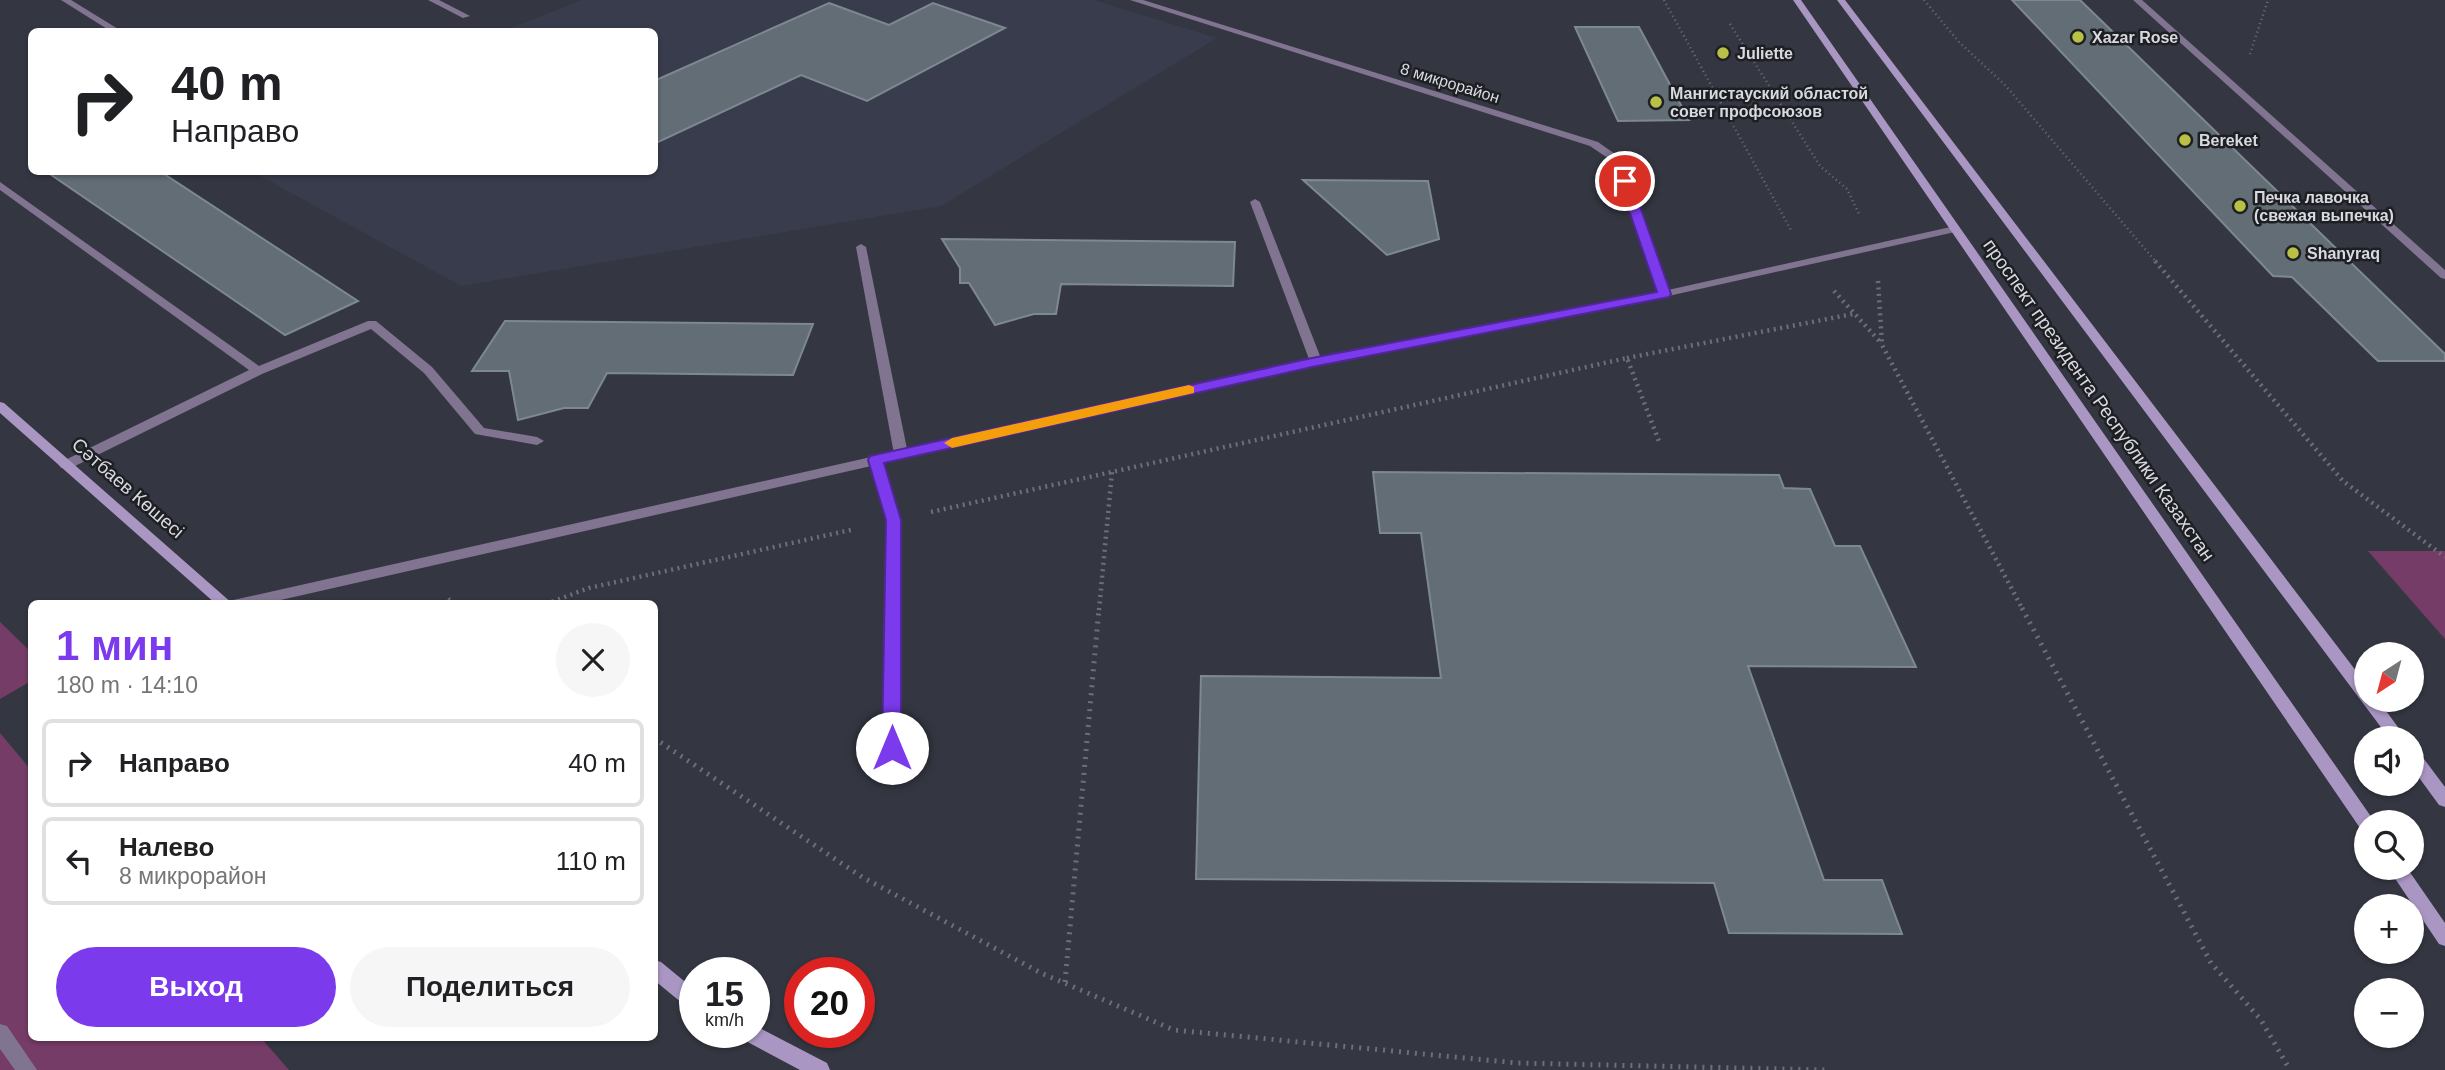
<!DOCTYPE html>
<html lang="ru">
<meta charset="utf-8">
<style>
body{margin:0;font-family:Helvetica,sans-serif;background:#f6f6f6;color:#202124;height:100vh;display:flex;flex-direction:column;font-size:26px;white-space:nowrap}
*{box-sizing:border-box;margin:0}
p{font-size:23px;color:#757577}
.icon{flex:none;width:38px;height:38px;fill:none;stroke:currentColor;stroke-width:2;stroke-linecap:round;stroke-linejoin:round}
.map{position:relative;flex:1;overflow:hidden}
.panel{position:absolute;left:28px;top:600px;width:630px;height:441px;display:flex;flex-direction:column;background:#fff;border-radius:10px;box-shadow:0 2px 5px #0004}
.panel>*{flex:none}
.banner{position:absolute;left:28px;top:28px;width:630px;height:147px;border-radius:10px;box-shadow:0 2px 5px #0004;background:#fff;color:#202124;overflow:hidden}
.needle{width:46px;rotate:216deg}
.controls{position:absolute;left:2354px;top:642px;display:grid;gap:14px}
.controls a{display:grid;place-items:center;width:70px;height:70px;border-radius:50%;background:#fff;box-shadow:0 2px 5px #0004;font-size:35px}
.speed{position:absolute;left:679px;top:957px;display:flex;gap:14px;font-size:35px;font-weight:700;text-align:center}
.speed>*{display:grid;place-content:center;width:91px;height:91px;border-radius:50%;background:#fff;box-shadow:0 2px 5px #0004;line-height:1}
.speed small{font-size:18px;font-weight:400}
.speed .limit{border:10px solid #d22;background:#fff;color:#111}
.pin{position:absolute;display:grid;place-items:center;width:60px;height:60px;color:#fff;margin:-30px;border:4px solid #fff;border-radius:50%;box-shadow:0 2px 7px #0007}
.me{position:absolute;width:77px;margin:-38px;rotate:0deg;stroke-linejoin:round;filter:drop-shadow(0 0 5px #0008)}
.turn{display:flex;align-items:center;gap:24px;height:147px;padding:0 28px;font-size:32px}
.turn .icon{width:91px;height:91px;stroke-width:2.5}
.turn b{display:block;font-size:49px;line-height:60px}
.round{display:grid;place-items:center;flex:none;width:74px;height:74px;border-radius:37px;background:#f6f6f6}
.headline{display:flex;align-items:center;justify-content:space-between;height:119px;padding:0 28px}
h1{font-size:42px;font-weight:700;line-height:52px;color:#7c3aed}
.action{display:flex;gap:14px;margin-top:auto;padding:14px 28px}
.action a{flex:1;height:80px;border-radius:42px;background:#7c3aed;color:#fff;font-size:28px;font-weight:700;line-height:80px;text-align:center}
.action a+a{background:#f6f6f6;color:#202124}
ul{padding:0;list-style:none}
li{display:flex;align-items:center;gap:21px;height:88px;margin:0 14px 10px;padding:0 14px;border:4px solid #e0e0e0;border-radius:10px}
li div{flex:1}
li b{display:block;font-size:26px}
li em{font-style:normal}
.map>svg:first-child{display:block}
</style>
<div class="map">
<svg width="2445" height="1070" viewBox="0 0 2445 1070">
<rect width="100%" height="100%" fill="#343741"/>
<path fill="#383c4d" d="M 582,0 L 1094,0 L 1217,38 L 941,206 L 461,286 L 253,172 L 654,172 L 654,32 L 503,31 Z"/>
<path fill="#753c67" d="M 2368,551 L 2445,551 L 2445,639 Z
M 0,622 L 32,653 L 31,681 L 0,699 Z
M 0,733 L 31,770 L 32,1038 L 261,1038 L 289,1070 L 0,1070 Z"/>
<path fill="#626d75" stroke="#7d8891" stroke-width="2" d="M 2012,0 L 2080,0 L 2445,354 L 2445,361 L 2378,361 L 2292,277 L 2273,276 Z
M 829,3 L 889,25 L 933,3 L 1005,28 L 867,101 L 801,75 L 654,144 L 654,81 Z
M 1575,27 L 1639,27 L 1689,120 L 1618,121 Z
M 47,172 L 161,172 L 358,301 L 285,335 Z
M 1303,180 L 1428,181 L 1439,239 L 1387,255 Z
M 942,239 L 1235,242 L 1233,286 L 1061,284 L 1056,314 L 1034,314 L 995,325 L 969,283 L 960,283 L 960,268 Z
M 505,321 L 813,324 L 793,375 L 607,373 L 588,408 L 564,408 L 518,420 L 509,371 L 472,371 Z
M 1373,472 L 1779,475 L 1784,488 L 1810,489 L 1835,546 L 1860,546 L 1916,667 L 1748,666 L 1824,880 L 1882,880 L 1902,934 L 1729,933 L 1714,883 L 1196,879 L 1201,676 L 1441,678 L 1421,533 L 1380,533 Z"/>
<g fill="none" stroke-linecap="round" stroke-linejoin="round">
<path stroke="#6d6f78" stroke-width="2.5" stroke-dasharray="1 3.5" stroke-linecap="butt" d="M 1664,0 L 1791,230
M 1924,0 L 1959,42 L 2005,85 L 2157,263
M 1730,24 L 1820,166 L 1847,189 L 1860,216
M 2250,54 L 2268,0"/>
<path stroke="#6d6f78" stroke-width="4.5" stroke-dasharray="2 4.5" stroke-linecap="butt" d="M 2155,261 L 2343,481 L 2445,557
M 1878,281 L 1882,345 L 2023,610
M 1834,291 L 1882,344
M 1627,358 L 1853,314
M 931,512 L 1627,358 L 1660,444
M 448,599 L 455,604
M 546,604 L 589,588 L 855,529
M 1099,610 L 1112,472"/>
<path stroke="#6d6f78" stroke-width="5" stroke-dasharray="2 6" stroke-linecap="butt" d="M 2022,608 L 2211,963 L 2261,1020 L 2290,1070
M 654,738 L 862,877 L 1041,973 L 1174,1030 L 1517,1063 L 1827,1070
M 1065,982 L 1099,608"/>
<path fill="#817491" fill-rule="evenodd" d="M 61,0 L 71,0 L 123,32 L 112,32 Z
M 428,0 L 439,0 L 470,16 L 463,18 Z
M 2133,0 L 2142,0 L 2445,270 L 2445,279 L 2441,278 Z
M 0,182 L 259,366 L 368,321 L 376,321 L 432,367 L 484,428 L 537,437 L 544,441 L 537,445 L 475,434 L 424,373 L 371,329 L 262,374 L 71,468 L 61,468 L 59,465 L 61,462 L 249,370 L 0,190 Z
M 1255,199 L 1260,202 L 1322,361 L 1320,364 L 1312,366 L 1306,362 L 1309,359 L 1250,202 Z
M 861,244 L 866,247 L 908,454 L 901,458 L 894,454 L 856,247 Z
M 876,456 L 883,460 L 901,520 L 900,748 L 898,753 L 892,755 L 886,753 L 884,748 L 887,520 L 869,460 Z
M 0,1024 L 7,1026 L 37,1070 L 15,1070 L 0,1049 Z"/>
<path fill="#817491" fill-rule="evenodd" d="M 1130,0 L 1143,0 L 1598,142 L 1622,159 L 1668,290 L 1955,226 L 1960,229 L 1955,232 L 1664,297 L 1312,366 L 263,604 L 231,604 L 233,600 L 238,599 L 1312,358 L 1658,292 L 1612,161 L 1590,146 Z"/>
<path fill="#aa96c3" fill-rule="evenodd" d="M 1793,0 L 1801,0 L 2372,818 L 2374,822 L 2366,822 L 2366,830 L 2360,828 Z
M 1837,0 L 1845,0 L 2366,684 L 2366,700 L 2378,700 L 2406,738 L 2389,738 Z
M 0,402 L 4,403 L 233,604 L 216,604 L 0,413 Z
M 2412,749 L 2418,751 L 2445,787 L 2445,807 L 2439,805 L 2412,768 Z
M 2388,868 L 2407,868 L 2445,923 L 2445,946 L 2439,944 Z
M 654,960 L 661,962 L 695,990 L 695,1011 L 688,1008 L 654,980 Z
M 754,1025 L 827,1063 L 830,1070 L 800,1070 L 742,1039 L 740,1032 L 754,1032 Z"/>
</g>
<path fill="#7c3aed" stroke="#51269a" stroke-width="2" d="M 1625,178 L 1631,181 L 1671,294 L 1669,297 L 1312,367 L 884,463 L 901,520 L 901,748 L 898,754 L 892,756 L 885,754 L 882,748 L 886,520 L 868,460 L 870,456 L 1312,358 L 1657,292 L 1619,181 Z"/>
<path fill="#f59e0b" d="M 1189,385 L 1194,387 L 1194,393 L 952,448 L 944,443 L 952,438 Z"/>
<g fill="#b9c046" stroke="#1d1f23" stroke-width="2.5">
<circle cx="2078" cy="37" r="7"/>
<circle cx="1723" cy="53" r="7"/>
<circle cx="1656" cy="102" r="7"/>
<circle cx="2185" cy="140" r="7"/>
<circle cx="2240" cy="206" r="7"/>
<circle cx="2293" cy="253" r="7"/>
</g>
<g text-anchor="middle" dominant-baseline="central" stroke-width="5" stroke-linejoin="round" paint-order="stroke">
<g font-size="16" font-weight="bold" fill="#d8dae1" stroke="#1d1f23" text-anchor="start">
<text x="2092" y="37">Xazar Rose</text>
<text x="1737" y="53">Juliette</text>
<text x="1670" y="93">Мангистауский областой<tspan x="1670" dy="18">совет профсоюзов</tspan></text>
<text x="2199" y="140">Bereket</text>
<text x="2254" y="197">Печка лавочка<tspan x="2254" dy="18">(свежая выпечка)</tspan></text>
<text x="2307" y="253">Shanyraq</text>
</g>
<g font-size="16" fill="#d8dae1" stroke="#1d1f23">
<text transform="translate(1450 83) rotate(17)">8 микрорайон</text>
</g>
<g font-size="19" fill="#d8dae1" stroke="#1d1f23">
<text transform="translate(2099 400) rotate(55)">проспект президента Республики Казахстан</text>
<text transform="translate(128 488) rotate(41)">Сәтбаев Көшесі</text>
</g>
</g>
</svg>
<div class="controls">
<a><svg class="needle" viewBox="-14 -14 28 28"><path d="M0-13l5 13h-10z" fill="#e53935"/><path d="M0 13l5-13h-10z" fill="#757577"/></svg></a>
<a><svg class="icon" aria-label="sound" viewBox="0 0 24 24"><path d="M4 9h4l5-4v14l-5-4H4zM17 9q2 3 0 6"/></svg></a>
<a><svg class="icon" aria-label="search" viewBox="0 0 24 24"><circle cx="10" cy="10" r="6"/><path d="M15 15l6 6"/></svg></a>
<a>+</a>
<a>−</a>
</div>
<div class="speed"><div>15<small>km/h</small></div><div class="limit">20</div></div>
<div class="pin" style="left:1625px;top:181px;background:#d93025"><svg class="icon" aria-label="arrive" viewBox="0 0 24 24"><path d="M6 21V4h12l-3 4 3 4H6"/></svg></div>
<svg class="me" style="left:892px;top:748px" viewBox="-20 -20 40 40"><circle r="19" fill="#fff"/><path d="M0-13L10 11 0 6-10 11z" fill="#7c3aed"/></svg>
<div class="banner">
<div class="turn"><svg class="icon" aria-label="right" viewBox="0 0 24 24"><path d="M7 20v-9h11M14 6l5 5-5 5"/></svg><div><b>40 m</b>Направо</div></div>
</div>
<section class="panel">
<div class="headline"><div><h1>1 мин</h1><p>180 m · 14:10</p></div><a class="round"><svg class="icon" aria-label="close" viewBox="0 0 24 24"><path d="M6 6l12 12M18 6L6 18"/></svg></a></div>
<ul>
<li><svg class="icon" aria-label="right" viewBox="0 0 24 24"><path d="M7 20v-9h11M14 6l5 5-5 5"/></svg><div><b>Направо</b></div><em>40 m</em></li>
<li><svg class="icon" aria-label="left" viewBox="0 0 24 24"><path d="M17 20v-9H6M10 6l-5 5 5 5"/></svg><div><b>Налево</b><p>8 микрорайон</p></div><em>110 m</em></li>
</ul>
<div class="action"><a>Выход</a><a>Поделиться</a></div>
</section>
</div>
